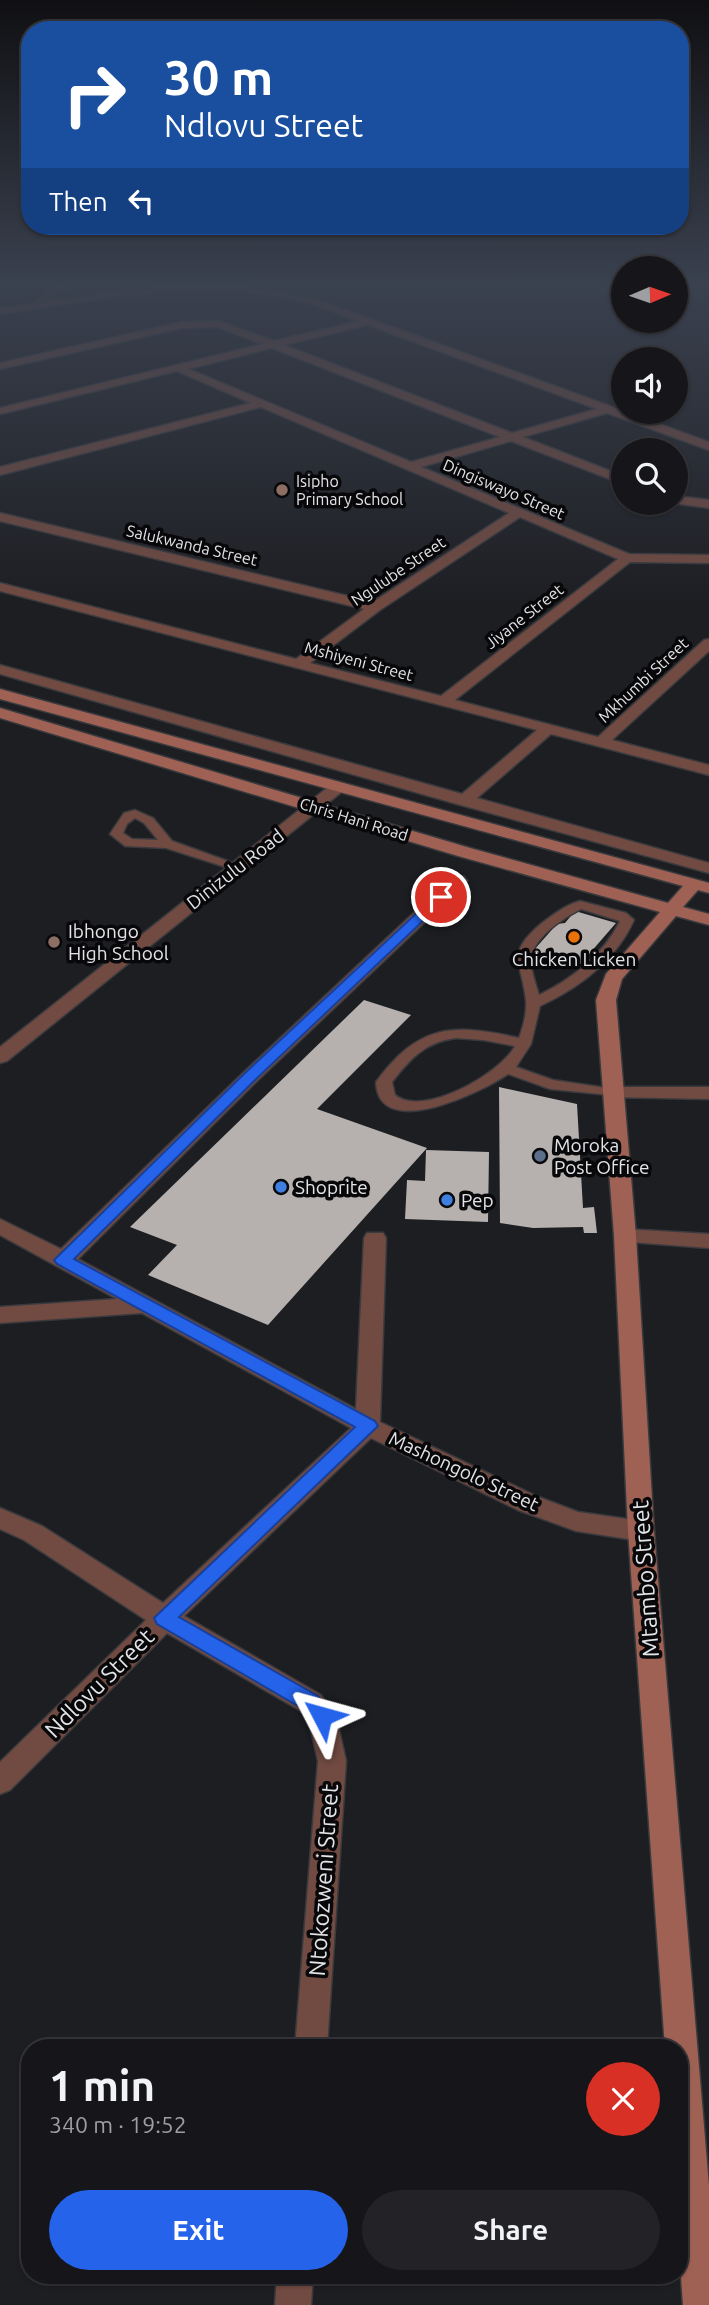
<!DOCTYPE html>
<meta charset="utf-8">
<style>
body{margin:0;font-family:Ubuntu,sans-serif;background:#232327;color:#f1f3f6;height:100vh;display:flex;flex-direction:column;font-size:26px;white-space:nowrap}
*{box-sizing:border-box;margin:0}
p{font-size:23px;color:#9e9fa2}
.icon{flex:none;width:38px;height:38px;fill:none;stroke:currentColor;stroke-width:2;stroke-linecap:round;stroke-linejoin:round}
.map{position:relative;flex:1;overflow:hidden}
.details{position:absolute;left:21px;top:2039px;width:667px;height:245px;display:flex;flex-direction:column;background:#16161a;border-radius:28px;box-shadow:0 2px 5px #0004,0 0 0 2px #353539}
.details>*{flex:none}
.hud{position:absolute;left:21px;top:21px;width:668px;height:214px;border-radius:28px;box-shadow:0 2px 5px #0004,0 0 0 2px #353539;background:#1a4fa0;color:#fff;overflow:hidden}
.needle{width:46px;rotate:88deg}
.controls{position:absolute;left:611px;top:256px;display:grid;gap:14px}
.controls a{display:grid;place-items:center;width:77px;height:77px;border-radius:50%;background:#16161a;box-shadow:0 2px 5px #0004,0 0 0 2px #353539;font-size:35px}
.pin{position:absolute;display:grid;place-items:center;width:60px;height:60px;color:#fff;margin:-30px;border:4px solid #fff;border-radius:50%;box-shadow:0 2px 7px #0007}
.me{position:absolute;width:77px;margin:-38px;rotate:309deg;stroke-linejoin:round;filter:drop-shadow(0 0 5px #0008)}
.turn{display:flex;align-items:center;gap:24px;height:147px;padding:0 28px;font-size:32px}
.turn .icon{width:91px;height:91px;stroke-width:2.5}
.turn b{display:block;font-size:49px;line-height:60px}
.then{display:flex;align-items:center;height:66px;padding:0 28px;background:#0003;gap:14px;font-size:26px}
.round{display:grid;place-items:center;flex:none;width:74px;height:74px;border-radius:37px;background:#232327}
.summary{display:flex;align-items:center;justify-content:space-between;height:119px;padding:0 28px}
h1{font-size:42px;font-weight:600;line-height:52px}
.primary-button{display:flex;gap:14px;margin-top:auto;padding:14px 28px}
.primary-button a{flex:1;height:80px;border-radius:42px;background:#2563eb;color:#fff;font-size:28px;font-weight:600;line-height:80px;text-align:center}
.primary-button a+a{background:#232327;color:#f1f3f6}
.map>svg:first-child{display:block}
</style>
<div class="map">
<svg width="709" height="2305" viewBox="0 0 709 2305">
<rect width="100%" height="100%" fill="#1d1e22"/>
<path fill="#b6b1ae" d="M 575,911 L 616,923 L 577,968 L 549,960 L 552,956 L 533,951 L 557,924 L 565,923 Z
M 364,1000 L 411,1015 L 317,1109 L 427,1148 L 268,1325 L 148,1275 L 177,1245 L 130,1227 Z
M 499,1087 L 577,1104 L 583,1208 L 594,1207 L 597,1233 L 584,1233 L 583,1227 L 533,1228 L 500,1223 Z
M 426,1150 L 489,1152 L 488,1222 L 405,1219 L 407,1180 L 425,1181 Z"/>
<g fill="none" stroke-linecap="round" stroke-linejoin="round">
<g stroke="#393a3e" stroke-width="3">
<path id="lane" d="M 135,810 L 153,818 L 172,841 L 244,867 L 238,871 L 166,848 L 125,846 L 110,834 L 124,813 ZM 135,818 L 144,823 L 158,840 L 132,839 L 123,833 L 127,824 Z
M 580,901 L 626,913 L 634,920 C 616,960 579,988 540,1006 L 531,1044 L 516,1067 L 553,1080 L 620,1090 L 623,1093 L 620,1096 L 550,1089 L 508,1074 C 484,1091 378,1143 376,1082 C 419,1024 452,1023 519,1038 C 523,1027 527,1013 526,1001 C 522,961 504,955 542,923 C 554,914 566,905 580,901 ZM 581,909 L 620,921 C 604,954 571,980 539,995 C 536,985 532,974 531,963 C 530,939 562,919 581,909 ZM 456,1038 L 483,1040 L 515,1046 C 500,1074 423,1118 395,1095 L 392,1082 C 410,1059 425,1042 456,1038 Z"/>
</g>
<g stroke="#393a3e" stroke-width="3">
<path id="street" d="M 59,284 L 70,284 L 47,301 C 146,287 222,276 321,301 L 709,442 L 709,450 L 607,413 L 523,437 L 623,476 L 623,484 L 511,441 L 421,467 L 629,554 L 709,555 L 709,563 L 630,562 L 455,700 L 598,737 L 704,640 L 709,639 L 709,651 L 612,740 L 709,765 L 709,775 L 551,734 L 477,798 L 709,863 L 709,873 L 457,804 L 0,674 L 0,665 L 462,794 L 537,730 L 0,591 L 0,583 L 296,659 L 364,609 L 0,521 L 0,513 L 373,602 L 509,513 L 261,407 L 0,475 L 0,467 L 251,403 L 177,371 L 0,414 L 0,408 L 262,344 L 218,327 L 182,328 L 0,369 L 0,363 L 182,322 L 219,321 L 274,341 L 358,321 C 331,311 304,300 276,296 C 184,281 91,301 0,314 L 0,308 L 32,304 ZM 367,325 L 368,325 L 597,409 L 512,433 L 284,345 ZM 272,348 L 500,437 L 411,462 L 188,369 ZM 520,517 L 618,559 L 441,696 L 310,663 L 380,610 Z
M 676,496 L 709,500 L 709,508 L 672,503 L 676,502 Z
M 338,782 L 344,784 L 346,787 L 344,790 L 7,1061 L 0,1063 L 0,1047 L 332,784 Z
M 458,876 L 464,877 L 467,881 L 464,885 L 257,1081 L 78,1259 L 356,1409 L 364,1238 L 367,1233 L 383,1233 L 386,1238 L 380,1422 L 536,1496 L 578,1512 L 641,1521 L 650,1524 L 654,1531 L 650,1538 L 641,1541 L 576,1531 L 518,1510 L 371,1438 L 184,1616 L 321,1695 L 336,1716 L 346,1761 L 327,2048 L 295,2048 L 318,1761 L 309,1721 L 301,1711 L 167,1633 L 10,1790 L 0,1794 L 0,1762 L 146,1620 L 24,1540 L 0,1529 L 0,1508 L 42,1526 L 163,1603 L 351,1428 L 142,1313 L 0,1323 L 0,1307 L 117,1299 L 0,1235 L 0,1219 L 61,1249 L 243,1073 L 452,877 Z
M 615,1087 L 709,1087 L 709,1099 L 608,1097 L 605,1093 L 608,1089 Z
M 625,1229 L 709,1234 L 709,1248 L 617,1241 L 614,1236 L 617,1231 Z
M 277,2275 L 313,2275 L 311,2305 L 275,2305 Z"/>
</g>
<g stroke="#393a3e" stroke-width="3">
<path id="secondary" d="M 0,689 L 709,883 L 709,893 L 698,890 L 683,907 L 709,914 L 709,925 L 676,916 L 622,979 L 616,1000 L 636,1236 L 654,1531 L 709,2186 L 709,2305 L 683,2305 L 679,2249 L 679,2048 L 665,2048 L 628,1531 L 614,1236 L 596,1000 L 606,974 L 660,912 L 458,856 L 0,718 L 0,708 L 470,848 L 668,903 L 683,886 L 0,699 Z"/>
</g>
<use href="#lane" fill="#714a41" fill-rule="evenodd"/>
<use href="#street" fill="#714a41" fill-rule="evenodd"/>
<use href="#secondary" fill="#9f6153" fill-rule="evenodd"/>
</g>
<linearGradient id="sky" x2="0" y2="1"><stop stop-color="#101013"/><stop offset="0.47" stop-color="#3a414f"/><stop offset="1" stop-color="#3a414f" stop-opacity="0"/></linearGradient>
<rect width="709" height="606" fill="url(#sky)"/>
<path fill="#2563eb" stroke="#184099" stroke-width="2" d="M 441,893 L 445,895 L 445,900 L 255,1080 L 74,1259 L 375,1421 L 378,1426 L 179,1617 L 318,1696 L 333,1716 L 330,1722 C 317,1727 312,1718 303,1709 L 157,1624 L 154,1618 L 355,1427 L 57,1264 L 54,1260 L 244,1074 L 436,895 Z"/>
<g fill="#8d6e63" stroke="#08080a" stroke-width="2.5">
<circle cx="282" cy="490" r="7"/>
<circle cx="54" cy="942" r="7"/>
</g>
<circle fill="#e8710a" stroke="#08080a" stroke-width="2.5" cx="574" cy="937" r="7"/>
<circle fill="#5c6f8a" stroke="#08080a" stroke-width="2.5" cx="540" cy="1156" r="7"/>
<g fill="#3f7fe0" stroke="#08080a" stroke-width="2.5">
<circle cx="281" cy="1187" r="7"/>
<circle cx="447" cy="1200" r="7"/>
</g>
<g text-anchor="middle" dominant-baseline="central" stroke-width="7" stroke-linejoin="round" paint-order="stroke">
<g font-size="16" fill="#e3e4e7" stroke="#08080a" text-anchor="start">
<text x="296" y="481">Isipho<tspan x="296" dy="18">Primary School</tspan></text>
</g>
<g font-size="16" fill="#e3e4e7" stroke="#08080a">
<text transform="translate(504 489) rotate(23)">Dingiswayo Street</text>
<text transform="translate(192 545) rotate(13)">Salukwanda Street</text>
<text transform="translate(398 571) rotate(-34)">Ngulube Street</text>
<text transform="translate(524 616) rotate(-38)">Jiyane Street</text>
<text transform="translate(359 661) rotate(15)">Mshiyeni Street</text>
<text transform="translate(643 680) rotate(-43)">Mkhumbi Street</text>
<text transform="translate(354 819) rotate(17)">Chris Hani Road</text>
</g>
<g font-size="19" fill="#e3e4e7" stroke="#08080a">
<text transform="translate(235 869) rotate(-38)">Dinizulu Road</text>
<text transform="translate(464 1471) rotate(25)">Mashongolo Street</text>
</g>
<g font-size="19" fill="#e3e4e7" stroke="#08080a" text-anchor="start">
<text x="68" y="931">Ibhongo<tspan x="68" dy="22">High School</tspan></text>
<text x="574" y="959" text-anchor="middle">Chicken Licken</text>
<text x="554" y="1145">Moroka<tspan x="554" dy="22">Post Office</tspan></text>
<text x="295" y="1187">Shoprite</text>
<text x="461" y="1200">Pep</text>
</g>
<g font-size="23" fill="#e3e4e7" stroke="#08080a">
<text transform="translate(645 1579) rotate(-94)">Mtambo Street</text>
<text transform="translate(99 1683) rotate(-45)">Ndlovu Street</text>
<text transform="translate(323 1880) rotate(-86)">Ntokozweni Street</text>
</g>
</g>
</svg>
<div class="controls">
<a><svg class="needle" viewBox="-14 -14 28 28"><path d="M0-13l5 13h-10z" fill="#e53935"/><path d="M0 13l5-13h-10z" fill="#9e9fa2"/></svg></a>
<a><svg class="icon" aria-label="sound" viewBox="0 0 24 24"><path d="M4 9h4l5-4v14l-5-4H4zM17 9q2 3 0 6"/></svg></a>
<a><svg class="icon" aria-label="search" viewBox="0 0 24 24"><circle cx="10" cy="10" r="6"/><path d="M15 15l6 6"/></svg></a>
</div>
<div class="pin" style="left:441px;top:897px;background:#d93025"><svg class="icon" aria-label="arrive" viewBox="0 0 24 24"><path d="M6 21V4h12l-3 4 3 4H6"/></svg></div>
<svg class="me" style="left:322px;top:1716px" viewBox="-20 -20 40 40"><path d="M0-17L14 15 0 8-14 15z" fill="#2563eb" stroke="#fff" stroke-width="4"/></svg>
<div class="hud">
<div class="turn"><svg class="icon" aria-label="right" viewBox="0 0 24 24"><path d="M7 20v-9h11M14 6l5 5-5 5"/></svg><div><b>30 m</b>Ndlovu Street</div></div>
<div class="then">Then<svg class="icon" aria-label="left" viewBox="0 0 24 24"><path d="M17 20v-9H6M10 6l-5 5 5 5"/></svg></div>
</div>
<section class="details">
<div class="summary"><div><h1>1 min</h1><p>340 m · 19:52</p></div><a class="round" style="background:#d93025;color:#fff"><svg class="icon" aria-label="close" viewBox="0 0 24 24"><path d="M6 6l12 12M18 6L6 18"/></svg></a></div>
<div class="primary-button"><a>Exit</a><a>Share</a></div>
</section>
</div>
